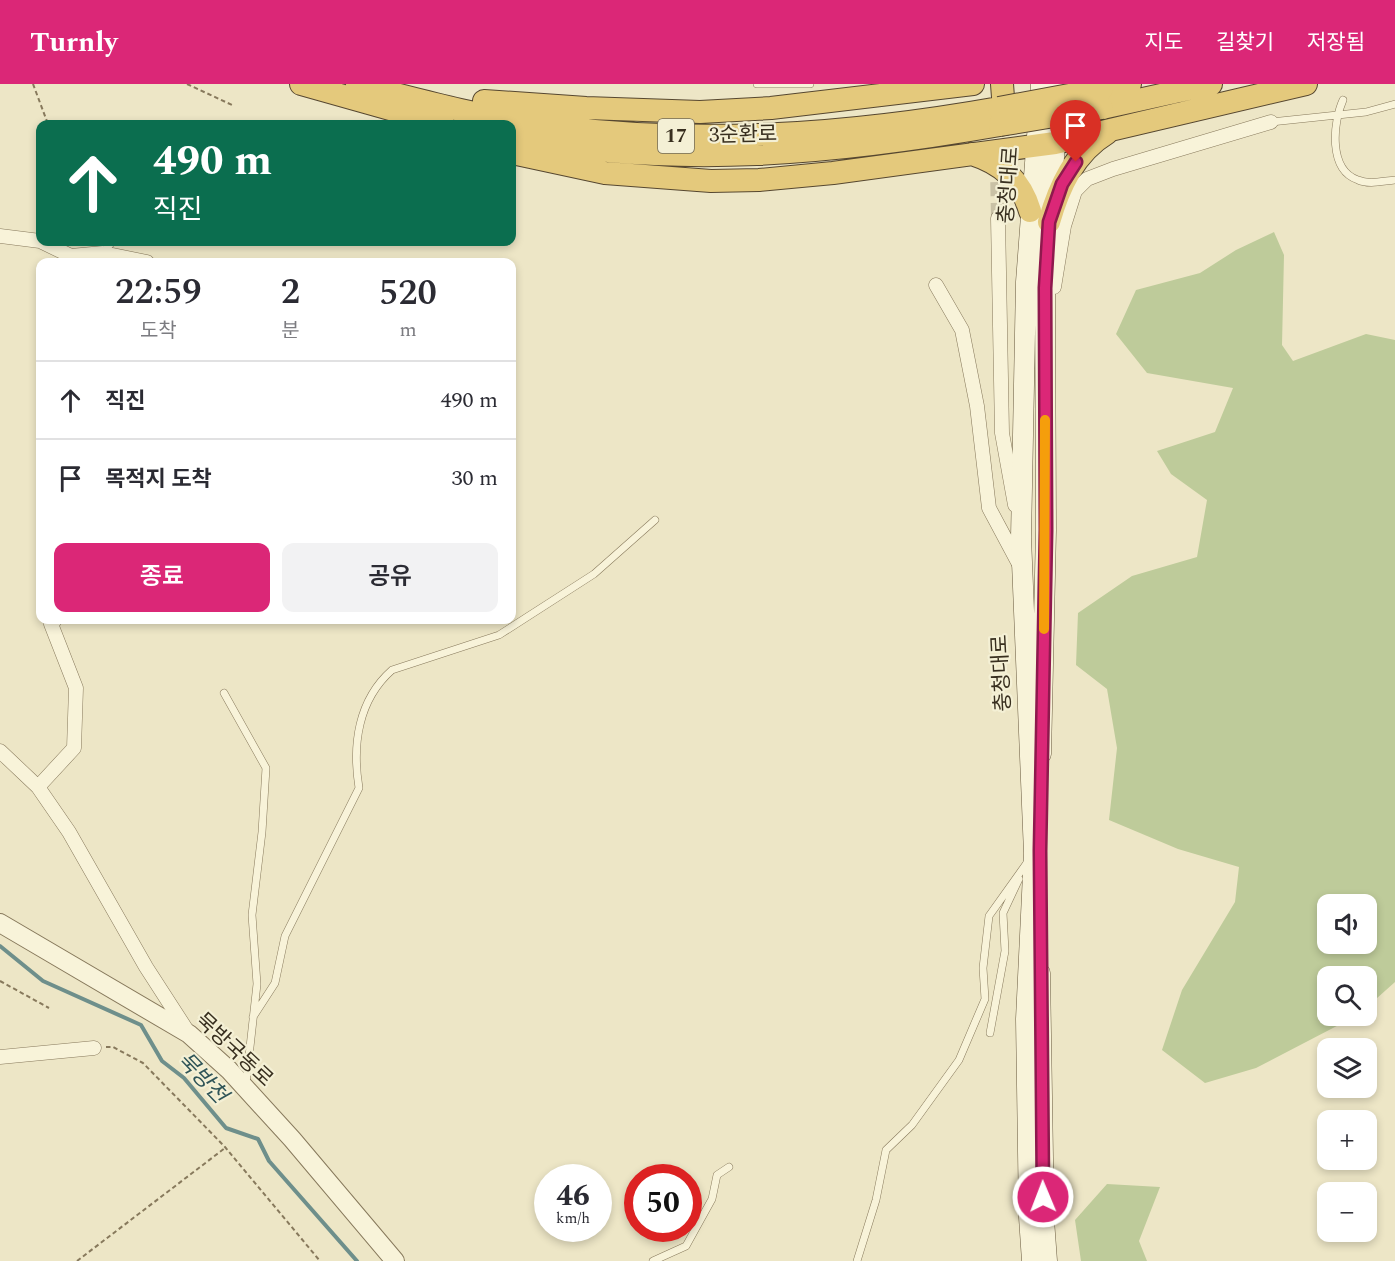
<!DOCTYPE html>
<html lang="ko">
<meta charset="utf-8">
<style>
body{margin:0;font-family:Spectral,"Noto Sans KR",serif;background:#f2f2f3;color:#2b2b33;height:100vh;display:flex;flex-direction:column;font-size:22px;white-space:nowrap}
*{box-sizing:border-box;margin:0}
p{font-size:20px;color:#7c7c81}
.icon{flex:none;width:33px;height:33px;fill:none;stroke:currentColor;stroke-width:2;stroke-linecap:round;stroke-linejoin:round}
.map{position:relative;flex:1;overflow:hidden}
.sheet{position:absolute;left:36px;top:174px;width:480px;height:366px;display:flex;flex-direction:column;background:#fff;border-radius:12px;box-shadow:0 3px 9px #0003}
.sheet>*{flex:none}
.hud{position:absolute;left:36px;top:36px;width:480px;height:126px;border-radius:12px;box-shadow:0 3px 9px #0003;background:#0b6e4f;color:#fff;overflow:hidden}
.buttons{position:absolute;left:1317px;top:810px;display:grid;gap:12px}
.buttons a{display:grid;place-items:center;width:60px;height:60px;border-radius:12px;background:#fff;box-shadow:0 3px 9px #0003;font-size:30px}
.speed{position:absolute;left:534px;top:1080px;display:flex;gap:12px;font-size:30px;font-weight:700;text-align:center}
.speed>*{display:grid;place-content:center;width:78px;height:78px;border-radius:50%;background:#fff;box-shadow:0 3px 9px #0003;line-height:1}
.speed small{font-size:15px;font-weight:400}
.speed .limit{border:9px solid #d22;background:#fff;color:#111}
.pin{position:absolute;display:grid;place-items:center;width:51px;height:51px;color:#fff;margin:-62px -26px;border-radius:50% 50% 50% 0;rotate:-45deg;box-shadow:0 0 6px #0007}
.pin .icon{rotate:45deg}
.me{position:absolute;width:66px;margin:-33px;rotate:359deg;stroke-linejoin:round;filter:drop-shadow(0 0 4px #0008)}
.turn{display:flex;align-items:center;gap:21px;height:126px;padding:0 18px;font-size:27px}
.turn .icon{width:78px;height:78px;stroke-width:2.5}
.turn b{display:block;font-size:42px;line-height:51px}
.eta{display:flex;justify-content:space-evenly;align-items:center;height:102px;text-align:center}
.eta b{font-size:36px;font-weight:600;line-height:42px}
.primary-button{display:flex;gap:12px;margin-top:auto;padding:12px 18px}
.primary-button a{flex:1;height:69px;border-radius:12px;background:#db2777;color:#fff;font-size:24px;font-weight:600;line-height:69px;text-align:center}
.primary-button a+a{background:#f2f2f3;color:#2b2b33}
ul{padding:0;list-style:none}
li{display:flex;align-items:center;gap:18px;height:78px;padding:0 18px;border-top:2px solid #e1e1e2}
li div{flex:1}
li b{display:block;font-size:22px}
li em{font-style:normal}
header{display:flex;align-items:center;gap:36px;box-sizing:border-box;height:84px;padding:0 30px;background:#db2777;color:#fff}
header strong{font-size:28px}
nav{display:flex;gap:33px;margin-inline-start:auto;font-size:21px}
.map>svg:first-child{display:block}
</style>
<header>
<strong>Turnly</strong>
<nav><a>지도</a><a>길찾기</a><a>저장됨</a></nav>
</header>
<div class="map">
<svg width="1395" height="1177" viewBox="0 0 1395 1177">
<rect width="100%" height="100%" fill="#ede6c6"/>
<path fill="#becb9a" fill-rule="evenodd" d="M 1274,148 L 1284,171 L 1282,261 L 1293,277 L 1366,250 L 1395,256 L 1395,898 L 1367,923 L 1366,892 L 1328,892 L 1328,932 L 1356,932 L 1256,984 L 1205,999 L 1162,966 L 1182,906 L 1235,818 L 1239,783 L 1178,765 L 1109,736 L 1117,664 L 1107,605 L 1076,581 L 1078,529 L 1132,492 L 1197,473 L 1207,416 L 1171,390 L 1157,367 L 1215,348 L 1233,304 L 1147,289 L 1116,250 L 1136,206 L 1200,189 L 1236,166 ZM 1328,820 L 1366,820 L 1366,860 L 1328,860 Z
M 1107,1100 L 1160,1103 L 1139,1157 L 1147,1177 L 1081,1177 L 1075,1136 Z"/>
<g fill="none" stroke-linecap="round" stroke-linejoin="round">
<path stroke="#6e8f8b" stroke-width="4" d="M 0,862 L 43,897 L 141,941 L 162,977 L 184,994 L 226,1044 L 258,1055 L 269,1077 L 357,1177"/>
<path stroke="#c9c1a5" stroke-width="14" stroke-dasharray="14 7" stroke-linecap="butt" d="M 996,35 L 998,134"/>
<g stroke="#87795c" stroke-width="8">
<path id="service" d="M 757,0 L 810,0
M 1343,16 C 1333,38 1328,86 1358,96 C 1369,101 1383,97 1395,96
M 1271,38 L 1366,28 L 1395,20
M 103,169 L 112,158
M 224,609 L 266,684 L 262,748 L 252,831 L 257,900 L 246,999
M 253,933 L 275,899 L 285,852 L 359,704 C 352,661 358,616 392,586 L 499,551 L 594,490 L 655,436
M 990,949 L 1005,867 L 1003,829 L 1019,795
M 653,1177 L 686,1162 L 712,1115 L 717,1091 L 729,1083
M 857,1177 L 876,1116 L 886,1066 L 912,1041 L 959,976 L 985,915 L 983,884 L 989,832 L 1029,776"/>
</g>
<g stroke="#87795c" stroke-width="15">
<path id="minor" d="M 998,134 L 1002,349 L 1015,421
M 0,152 L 40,157
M 42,158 L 71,172 L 103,169 L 147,178
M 936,201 L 962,246 L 977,322 L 989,424 L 1020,482
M 1054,203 L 1064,142 L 1075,107 L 1087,95 L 1113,85 L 1271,38
M 0,667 L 38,703 L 69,748 L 146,883 L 188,948
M 38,703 L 74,664 L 76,604 L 51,540 L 55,536
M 0,973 L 94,964"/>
</g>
<g stroke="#87795c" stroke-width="20">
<path id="tertiary" d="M 0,839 L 189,950 L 229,986 L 292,1055 L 395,1177"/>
</g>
<g stroke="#695a3f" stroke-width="21">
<path id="secondary" d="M 1041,670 L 1046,446 L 1045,204 L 1059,0
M 1040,889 L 1044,1136 L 1047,1177
M 1032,1177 L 1029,1133 L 1026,935 L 1034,769 L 1021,454 L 1026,198 L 1041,0"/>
</g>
<g stroke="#564730" stroke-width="24">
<path id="trunk" d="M 301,0 L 443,40
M 357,0 C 422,17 489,35 556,43 C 705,61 852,50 999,24
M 1002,0 L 1005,40
M 1102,5 L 1130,0
M 484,17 L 586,24 L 700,28 L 771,24 L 973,0
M 1102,24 L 1211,0
M 512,54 C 679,85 834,70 1000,41
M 512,69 L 605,89 L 711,97 L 759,96 L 833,89 L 1055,59 L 1306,0
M 972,70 C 1003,80 1021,97 1030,127
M 1049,138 C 1059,103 1074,69 1107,49"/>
</g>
<path stroke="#87795c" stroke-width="2" stroke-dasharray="4.5 3" stroke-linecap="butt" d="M 33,0 L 48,40
M 187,0 L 232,21
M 0,897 L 49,924
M 106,963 L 113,963 L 143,979 L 225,1063 L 320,1177
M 77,1177 L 225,1064"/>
<use href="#service" stroke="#f8f3d9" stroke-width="7"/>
<use href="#minor" stroke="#f8f3d9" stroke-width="14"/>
<use href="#tertiary" stroke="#f8f3d9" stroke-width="18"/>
<use href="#secondary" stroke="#f8f3d9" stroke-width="20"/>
<use href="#trunk" stroke="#e4c97c" stroke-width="22"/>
<g stroke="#564730" stroke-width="24" stroke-linecap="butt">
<path id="trunk-bridge" d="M 999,24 L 1102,5
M 1000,41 L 1102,24"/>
</g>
<use href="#trunk-bridge" stroke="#e4c97c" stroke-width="22"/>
</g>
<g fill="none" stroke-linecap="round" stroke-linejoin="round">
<g stroke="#8e194d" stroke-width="15">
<path id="route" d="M 1043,1113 L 1040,767 L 1046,446 L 1045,204 L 1049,138 L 1062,100 L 1076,78"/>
</g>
<use href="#route" stroke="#db2777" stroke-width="10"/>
<path stroke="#f59e0b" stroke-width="10" d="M 1044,545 L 1045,336"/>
</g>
<g text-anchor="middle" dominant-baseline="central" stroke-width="4.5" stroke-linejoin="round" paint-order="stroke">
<rect fill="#f4f0d5" stroke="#706956" stroke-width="1.5" x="658" y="35" width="36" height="34" rx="4.5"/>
<g font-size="20" font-weight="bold" fill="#382f1f">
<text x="676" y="52">17</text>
</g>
<g font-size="21" fill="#382f1f" stroke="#f4f0d5">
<text transform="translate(743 51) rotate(-1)">3순환로</text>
<text transform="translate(1009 101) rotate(-86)">충청대로</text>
<text transform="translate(1002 589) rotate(-93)">충청대로</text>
<text transform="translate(234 966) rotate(43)">묵방국동로</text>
</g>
<g font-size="22" font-style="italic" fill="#2f5457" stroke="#f4f0d5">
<text transform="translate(202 994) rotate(46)">묵방천</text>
</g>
</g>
</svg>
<div class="buttons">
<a><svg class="icon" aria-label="sound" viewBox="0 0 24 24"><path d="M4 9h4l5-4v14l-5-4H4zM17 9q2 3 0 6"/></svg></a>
<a><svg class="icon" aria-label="search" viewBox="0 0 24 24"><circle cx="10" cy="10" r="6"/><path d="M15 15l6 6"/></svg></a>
<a><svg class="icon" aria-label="layers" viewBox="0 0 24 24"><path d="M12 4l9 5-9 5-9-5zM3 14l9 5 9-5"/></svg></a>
<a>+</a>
<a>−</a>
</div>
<div class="speed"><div>46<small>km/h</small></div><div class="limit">50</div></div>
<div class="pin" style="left:1076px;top:78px;background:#d93025"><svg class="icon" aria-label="arrive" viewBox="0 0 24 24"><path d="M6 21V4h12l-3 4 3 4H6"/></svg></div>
<svg class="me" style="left:1043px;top:1113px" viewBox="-20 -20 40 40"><circle r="17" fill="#db2777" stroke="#fff" stroke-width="3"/><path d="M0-11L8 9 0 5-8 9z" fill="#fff"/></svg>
<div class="hud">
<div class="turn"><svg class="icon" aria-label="ahead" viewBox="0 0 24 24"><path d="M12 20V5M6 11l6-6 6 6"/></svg><div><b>490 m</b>직진</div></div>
</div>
<section class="sheet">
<div class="eta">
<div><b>22:59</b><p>도착</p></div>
<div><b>2</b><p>분</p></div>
<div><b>520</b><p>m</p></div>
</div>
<ul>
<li><svg class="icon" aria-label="ahead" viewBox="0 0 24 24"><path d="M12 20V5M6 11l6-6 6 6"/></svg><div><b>직진</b></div><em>490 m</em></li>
<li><svg class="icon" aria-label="arrive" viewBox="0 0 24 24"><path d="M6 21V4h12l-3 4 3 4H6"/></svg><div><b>목적지 도착</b></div><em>30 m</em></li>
</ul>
<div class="primary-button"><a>종료</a><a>공유</a></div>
</section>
</div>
